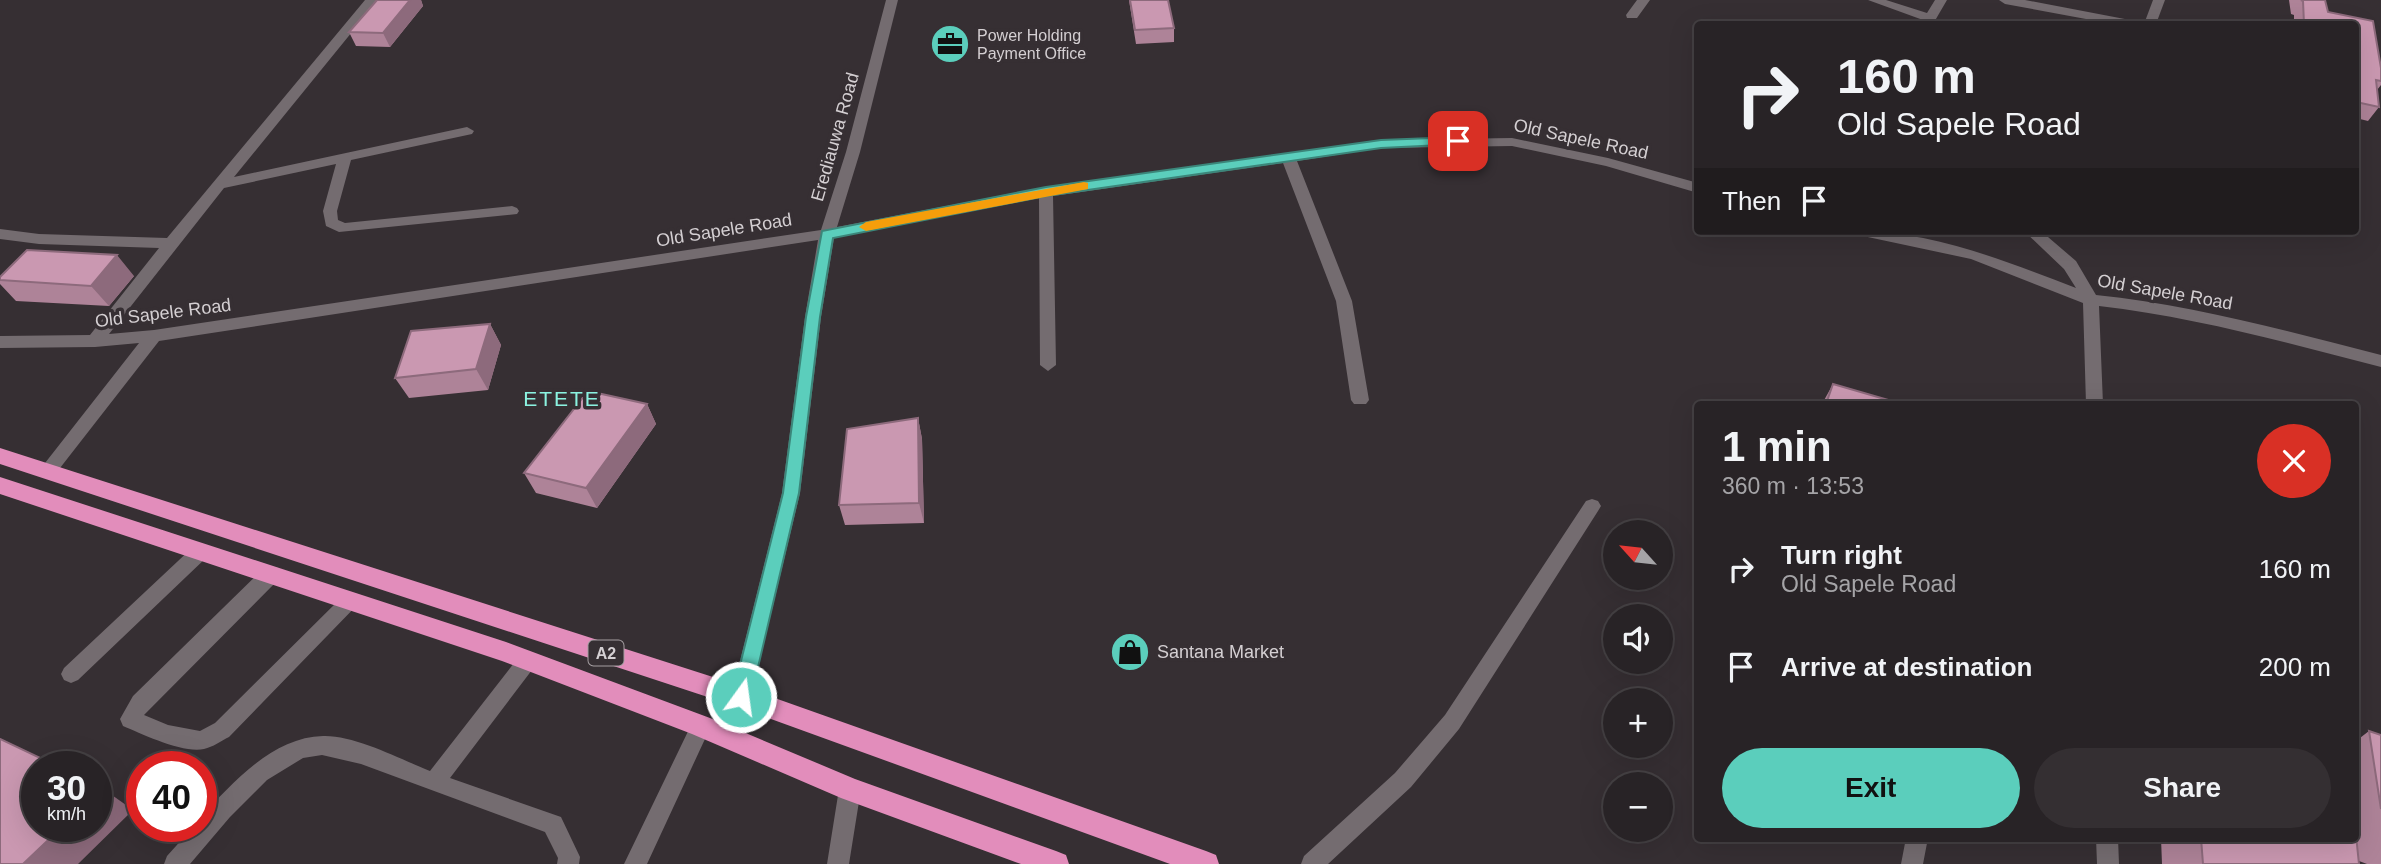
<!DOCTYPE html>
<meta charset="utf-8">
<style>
body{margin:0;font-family:Arial,sans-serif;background:#342f32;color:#f1f3f6;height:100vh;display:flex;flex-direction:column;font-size:26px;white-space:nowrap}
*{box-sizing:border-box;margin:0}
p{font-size:23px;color:#a5a4a7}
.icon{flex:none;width:38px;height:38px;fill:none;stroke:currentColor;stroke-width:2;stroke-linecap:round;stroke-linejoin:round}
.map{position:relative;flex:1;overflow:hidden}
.details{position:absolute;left:1694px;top:401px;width:665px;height:441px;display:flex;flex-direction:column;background:#282326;border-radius:7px;box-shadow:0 7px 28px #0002,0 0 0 2px #444043}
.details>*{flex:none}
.top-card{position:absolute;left:1694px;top:21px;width:665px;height:214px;border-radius:7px;box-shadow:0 7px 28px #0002,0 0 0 2px #444043;background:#282326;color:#f1f3f6;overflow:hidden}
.needle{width:46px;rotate:297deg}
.buttons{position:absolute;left:1603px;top:520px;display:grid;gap:14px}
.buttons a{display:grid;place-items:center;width:70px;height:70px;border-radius:50%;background:#282326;box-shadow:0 7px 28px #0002,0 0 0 2px #444043;font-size:35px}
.speed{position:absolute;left:21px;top:751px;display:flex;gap:14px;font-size:35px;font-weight:700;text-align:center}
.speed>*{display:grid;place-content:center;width:91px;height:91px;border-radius:50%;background:#282326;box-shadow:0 7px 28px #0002,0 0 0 2px #444043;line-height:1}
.speed small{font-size:18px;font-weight:400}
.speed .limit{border:10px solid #d22;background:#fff;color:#111}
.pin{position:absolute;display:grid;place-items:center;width:60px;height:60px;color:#fff;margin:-30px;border-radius:14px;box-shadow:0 4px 10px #0006}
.me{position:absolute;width:77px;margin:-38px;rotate:14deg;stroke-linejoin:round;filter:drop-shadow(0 0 5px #0008)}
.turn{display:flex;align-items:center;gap:24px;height:147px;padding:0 28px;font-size:32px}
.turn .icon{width:91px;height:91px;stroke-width:2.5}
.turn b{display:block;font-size:49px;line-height:60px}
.then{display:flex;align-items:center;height:66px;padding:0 28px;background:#0003;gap:14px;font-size:26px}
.round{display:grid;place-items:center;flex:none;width:74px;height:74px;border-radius:37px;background:#342f32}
.summary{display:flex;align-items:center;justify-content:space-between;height:119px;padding:0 28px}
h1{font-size:42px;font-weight:600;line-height:52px}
.primary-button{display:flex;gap:14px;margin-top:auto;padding:14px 28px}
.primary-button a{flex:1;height:80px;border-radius:42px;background:#5bcebc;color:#111;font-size:28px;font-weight:600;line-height:80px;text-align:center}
.primary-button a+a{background:#342f32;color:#f1f3f6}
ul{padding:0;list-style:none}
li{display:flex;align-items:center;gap:21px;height:98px;padding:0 28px}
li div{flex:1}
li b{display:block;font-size:26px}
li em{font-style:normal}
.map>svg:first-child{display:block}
</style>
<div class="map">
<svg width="2381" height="864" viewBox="0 0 2381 864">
<rect width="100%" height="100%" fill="#362f33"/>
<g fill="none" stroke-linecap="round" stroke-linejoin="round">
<path fill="#746c70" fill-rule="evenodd" d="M 365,0 L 378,0 L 234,177 L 467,127 L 474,131 L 472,134 L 351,160 L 337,211 L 338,220 L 345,223 L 512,206 L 517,208 L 519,211 L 517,214 L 339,232 L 326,226 L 323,211 L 336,164 L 224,188 L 109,334 L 154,330 L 821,230 L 846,152 L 886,0 L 898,0 L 860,152 L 837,227 L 1046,187 L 1381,140 L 1512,138 L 1608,158 L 1698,183 L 1698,193 L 1606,166 L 1512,146 L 1381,148 L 1297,161 L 1352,301 L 1369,400 L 1366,404 L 1354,404 L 1351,400 L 1336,301 L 1283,163 L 1053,196 L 1056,365 L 1048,371 L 1040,365 L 1039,198 L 834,238 L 821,317 L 800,493 L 751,697 L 748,703 L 741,706 L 734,703 L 731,697 L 782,493 L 805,317 L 818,240 L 159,341 L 53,477 L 41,477 L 38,472 L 139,343 L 95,347 L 0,348 L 0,336 L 90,335 L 159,248 L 39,244 L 0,239 L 0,229 L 39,234 L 167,238 Z
M 1637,0 L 1650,0 L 1637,18 L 1627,18 L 1626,15 Z
M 1868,0 L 1886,0 L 1927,13 L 1935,0 L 1947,0 L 1933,24 L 1921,24 L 1923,20 Z
M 1999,0 L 2025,0 L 2130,20 L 2136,24 L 2113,24 L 2005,4 Z
M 2153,0 L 2165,0 L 2156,24 L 2144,24 Z
M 1855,231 C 1933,231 2005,261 2076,288 L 2064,269 L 2024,231 L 2041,231 L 2076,261 L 2096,295 C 2193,305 2287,331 2381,355 L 2381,367 C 2288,343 2195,317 2099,306 L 2103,404 L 2086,404 L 2083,303 L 1971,259 L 1863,236 Z
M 1592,499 L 1598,501 L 1601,506 L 1598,511 L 1459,729 L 1411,787 L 1328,864 L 1301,864 L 1304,856 L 1395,773 L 1445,715 L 1586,501 Z
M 201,543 L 208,546 L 210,551 L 208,556 L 78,680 L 71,683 L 64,680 L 61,674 L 64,668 L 194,546 Z
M 271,566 L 278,568 L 281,574 L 278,580 L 144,715 L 168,725 L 200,731 L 215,723 L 344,595 L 351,593 L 358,595 L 361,601 L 229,737 C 221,741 213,747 204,749 C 184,754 142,734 123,726 L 120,719 L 133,696 L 264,568 Z
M 528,651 L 535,654 L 538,660 L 535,666 L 450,778 L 561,817 L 580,857 L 579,864 L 557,864 L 558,858 L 545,832 L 361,764 L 322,755 L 303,758 L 267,780 L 230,817 L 190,864 L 164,864 L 167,856 L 194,826 L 201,826 L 201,817 C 232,783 273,737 323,736 C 355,735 400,759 430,771 L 521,654 Z
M 701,717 L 708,719 L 711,726 L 647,864 L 624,864 L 694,719 Z
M 850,779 L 858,782 L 861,789 L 849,864 L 827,864 L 839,789 L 842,782 Z
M 1906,838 L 1928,838 L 1923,864 L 1901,864 Z
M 2096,838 L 2118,838 L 2119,864 L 2097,864 Z"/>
<path fill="#e28dbb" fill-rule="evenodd" d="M 0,448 L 741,686 L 1206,851 L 1216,855 L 1219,864 L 1170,864 L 741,708 L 0,464 Z
M 0,477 L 506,642 L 710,718 L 855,779 L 1056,851 L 1066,855 L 1069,864 L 1021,864 L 841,798 L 692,734 L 502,661 L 0,494 Z"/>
</g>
<path fill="#ae8398" d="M 377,0 L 421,0 L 423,6 L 390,47 L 356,46 L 349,32 Z
M 1129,0 L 1174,28 L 1174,42 L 1136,44 Z
M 2289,0 L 2325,0 L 2328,12 L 2373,21 L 2381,68 L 2381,85 L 2377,90 L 2379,107 L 2368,121 L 2356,118 L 2356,24 L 2294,24 L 2294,15 L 2291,14 Z
M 134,276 L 109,306 L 16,301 L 0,284 L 0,277 Z
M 490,324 L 501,345 L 488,390 L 409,398 L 395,378 Z
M 1833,384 L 1902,404 L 1822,404 Z
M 647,404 L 656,424 L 597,508 L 536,493 L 524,473 Z
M 918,418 L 922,439 L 924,523 L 845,525 L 839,505 Z
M 2369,731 L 2381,735 L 2381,864 L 2367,864 L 2359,861 L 2359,864 L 2162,864 L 2161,838 L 2356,838 L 2356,741 Z"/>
<path fill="#8d6a7c" d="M 410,0 L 421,0 L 423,6 L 390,47 L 383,33 Z
M 117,255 L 134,276 L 109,306 L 91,286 Z
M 490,324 L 501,345 L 488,390 L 476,369 Z
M 647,404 L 656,424 L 597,508 L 586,488 Z
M 918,418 L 922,439 L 924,523 L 919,503 Z
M 102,788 L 133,810 L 78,864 L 23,864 L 63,826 L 96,826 L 96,794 Z"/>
<path fill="#ca98b1" stroke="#8d6a7c" stroke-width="2" d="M 377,0 L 410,0 L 383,33 L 349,32 Z
M 1130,0 L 1168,0 L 1174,28 L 1135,30 Z
M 2301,0 L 2325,0 L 2328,12 L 2373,21 L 2381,68 L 2381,81 L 2376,80 L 2379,107 L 2356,102 L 2356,24 L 2304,24 L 2303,1 Z
M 27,250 L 117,255 L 91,286 L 0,280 L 0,277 Z
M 490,324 L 476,369 L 395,378 L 411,331 Z
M 1833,384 L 1902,404 L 1826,404 Z
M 588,391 L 647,404 L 586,488 L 524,473 Z
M 918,418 L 919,503 L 839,505 L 847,429 Z
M 2369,731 L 2381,735 L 2381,809 Z
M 0,739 L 57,766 L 37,766 L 37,826 L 63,826 L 23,864 L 0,864 Z
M 96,785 L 102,788 L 96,794 Z
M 2356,835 L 2359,864 L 2203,864 L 2201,838 L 2356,838 Z"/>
<path fill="#5bcebc" stroke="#3b867a" stroke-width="2" d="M 1458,137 L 1464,141 L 1462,144 L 1381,148 L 1046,196 L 833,238 L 820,317 L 799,493 L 751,697 L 748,703 L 741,705 L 735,703 L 732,697 L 783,493 L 806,317 L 822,231 L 1046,187 L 1381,140 Z"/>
<path fill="#f59e0b" d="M 1084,182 L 1088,183 L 1088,189 L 866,231 L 859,227 L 866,222 Z"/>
<defs>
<g id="office-disc" transform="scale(2.0125)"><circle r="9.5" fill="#5bcebc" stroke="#362f33"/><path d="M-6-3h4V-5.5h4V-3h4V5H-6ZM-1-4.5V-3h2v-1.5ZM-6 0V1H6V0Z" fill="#111"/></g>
<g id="shop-disc" transform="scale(2.0125)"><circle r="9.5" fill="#5bcebc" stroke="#362f33"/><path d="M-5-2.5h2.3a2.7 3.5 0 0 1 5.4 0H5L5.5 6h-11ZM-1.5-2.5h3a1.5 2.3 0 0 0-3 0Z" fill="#111"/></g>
</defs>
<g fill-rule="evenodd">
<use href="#office-disc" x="950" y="44"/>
<use href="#shop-disc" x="1130" y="652"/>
</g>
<g text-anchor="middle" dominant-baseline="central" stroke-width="7" stroke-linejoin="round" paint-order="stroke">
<g font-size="16" fill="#d4cfd2" stroke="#362f33" text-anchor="start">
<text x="977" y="35">Power Holding<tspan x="977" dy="18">Payment Office</tspan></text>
</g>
<rect fill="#362f33" stroke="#a59fa2" stroke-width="2" x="588.5" y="640.5" width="35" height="25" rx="5"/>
<g font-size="16" font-weight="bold" fill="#d4cfd2">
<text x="606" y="653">A2</text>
</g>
<g font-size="18" fill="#d4cfd2" stroke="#362f33">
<text transform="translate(835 137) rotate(-74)">Erediauwa Road</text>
<text transform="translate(1581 139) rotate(12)">Old Sapele Road</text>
<text transform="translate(724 230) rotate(-9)">Old Sapele Road</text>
<text transform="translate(2165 292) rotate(10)">Old Sapele Road</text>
<text transform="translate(163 313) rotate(-7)">Old Sapele Road</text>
</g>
<g font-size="18" fill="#d4cfd2" stroke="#362f33" text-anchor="start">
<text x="1157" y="652">Santana Market</text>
</g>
<g font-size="21" letter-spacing="2" fill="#8bf2e0" stroke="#362f33">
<text x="562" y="398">ETETE</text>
</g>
</g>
</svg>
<div class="buttons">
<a><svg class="needle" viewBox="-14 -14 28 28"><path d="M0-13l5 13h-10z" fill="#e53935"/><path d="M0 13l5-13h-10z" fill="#a5a4a7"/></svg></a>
<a><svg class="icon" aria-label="sound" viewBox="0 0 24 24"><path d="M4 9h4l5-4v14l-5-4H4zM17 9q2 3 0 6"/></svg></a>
<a>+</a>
<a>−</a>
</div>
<div class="speed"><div>30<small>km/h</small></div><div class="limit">40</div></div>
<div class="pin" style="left:1458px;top:141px;background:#d93025"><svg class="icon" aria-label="arrive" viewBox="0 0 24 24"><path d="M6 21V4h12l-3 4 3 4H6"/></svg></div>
<svg class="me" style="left:741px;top:697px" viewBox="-20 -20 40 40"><circle r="17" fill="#5bcebc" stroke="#fff" stroke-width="3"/><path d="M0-11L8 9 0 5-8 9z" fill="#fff"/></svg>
<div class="top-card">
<div class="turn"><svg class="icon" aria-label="right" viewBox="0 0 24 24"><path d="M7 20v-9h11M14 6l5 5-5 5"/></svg><div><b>160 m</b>Old Sapele Road</div></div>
<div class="then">Then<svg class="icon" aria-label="arrive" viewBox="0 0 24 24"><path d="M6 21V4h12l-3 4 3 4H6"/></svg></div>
</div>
<section class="details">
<div class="summary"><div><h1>1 min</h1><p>360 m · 13:53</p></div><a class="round" style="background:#d93025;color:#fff"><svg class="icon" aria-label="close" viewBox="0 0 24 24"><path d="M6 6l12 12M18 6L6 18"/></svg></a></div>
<ul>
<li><svg class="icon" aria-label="right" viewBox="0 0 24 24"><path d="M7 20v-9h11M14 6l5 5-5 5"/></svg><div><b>Turn right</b><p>Old Sapele Road</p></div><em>160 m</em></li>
<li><svg class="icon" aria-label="arrive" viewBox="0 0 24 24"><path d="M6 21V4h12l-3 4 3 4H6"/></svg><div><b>Arrive at destination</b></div><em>200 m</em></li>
</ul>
<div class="primary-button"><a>Exit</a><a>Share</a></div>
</section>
</div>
